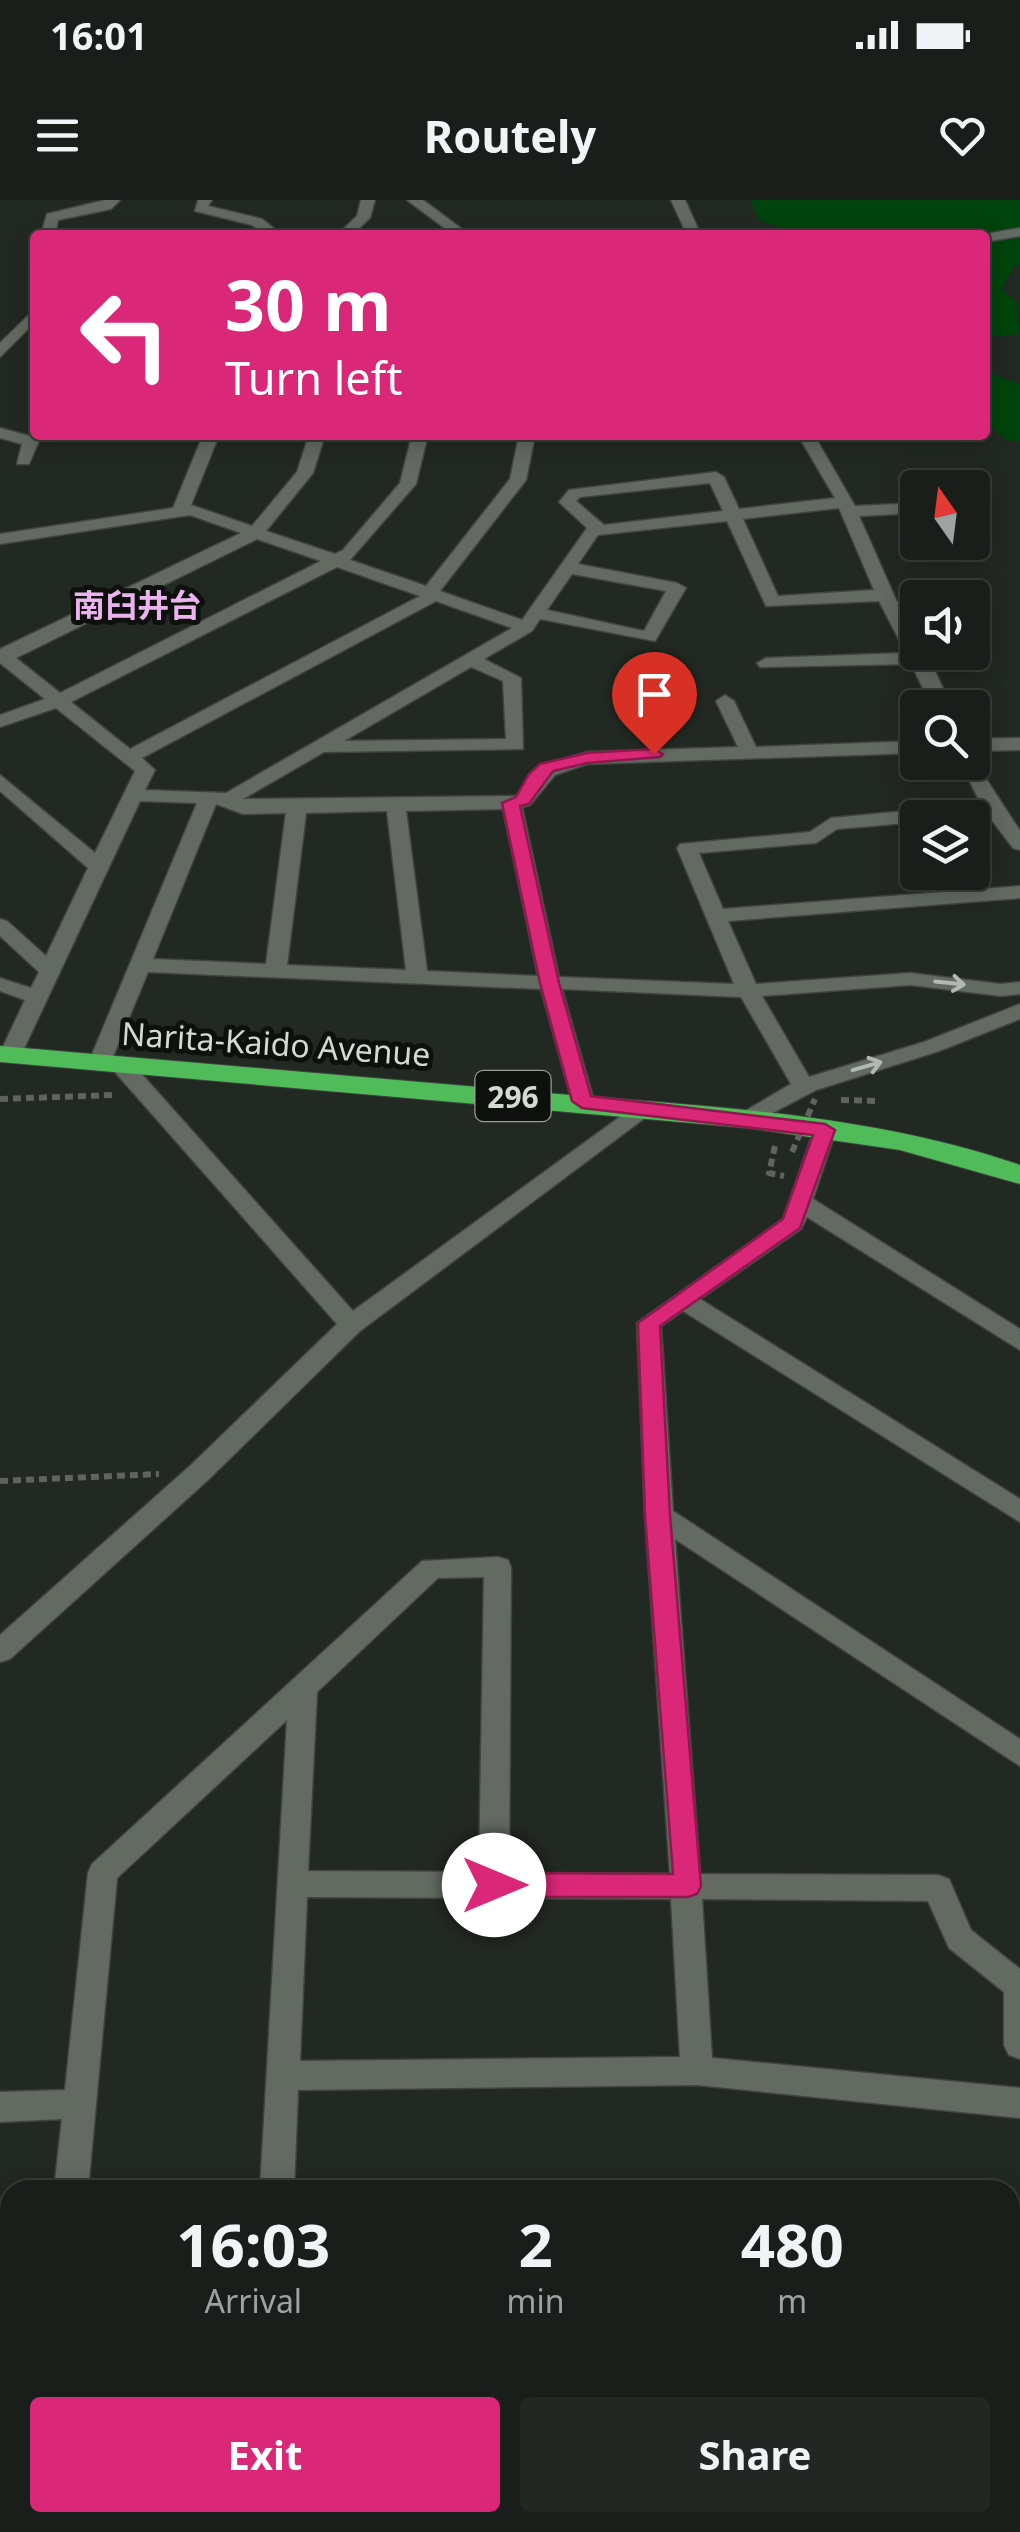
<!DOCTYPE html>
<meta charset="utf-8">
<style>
body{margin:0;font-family:"Noto Sans","Noto Sans JP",sans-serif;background:#232723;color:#f1f3f6;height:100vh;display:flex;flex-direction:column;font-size:38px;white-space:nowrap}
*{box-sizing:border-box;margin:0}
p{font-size:32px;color:#9fa2a2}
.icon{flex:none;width:55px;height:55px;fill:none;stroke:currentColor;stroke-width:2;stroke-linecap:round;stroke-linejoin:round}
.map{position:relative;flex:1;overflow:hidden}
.panel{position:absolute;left:0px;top:1980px;width:1020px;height:352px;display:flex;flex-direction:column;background:#1a1e1a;border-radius:30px 30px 0 0;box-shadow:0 5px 25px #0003,0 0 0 2px #383c39}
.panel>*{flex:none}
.guide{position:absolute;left:30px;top:30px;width:960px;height:210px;border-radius:10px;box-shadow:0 5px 25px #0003,0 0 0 2px #383c39;background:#db2777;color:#fff;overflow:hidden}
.needle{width:65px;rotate:346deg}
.controls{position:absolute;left:900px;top:270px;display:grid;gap:20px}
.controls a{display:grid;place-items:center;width:90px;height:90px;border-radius:10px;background:#1a1e1a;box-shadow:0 5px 25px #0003,0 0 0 2px #383c39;font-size:50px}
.pin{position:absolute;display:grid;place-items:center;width:85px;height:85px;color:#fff;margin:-102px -42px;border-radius:50% 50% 50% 0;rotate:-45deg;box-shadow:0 0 10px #0007}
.pin .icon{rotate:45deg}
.me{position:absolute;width:110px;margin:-55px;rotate:90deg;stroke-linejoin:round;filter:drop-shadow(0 0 8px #0008)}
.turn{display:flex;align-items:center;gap:35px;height:210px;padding:0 30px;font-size:45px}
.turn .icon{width:130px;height:130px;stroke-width:2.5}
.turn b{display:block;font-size:70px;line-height:85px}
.eta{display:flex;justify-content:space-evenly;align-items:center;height:170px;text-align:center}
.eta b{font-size:60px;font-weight:700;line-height:70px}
.action{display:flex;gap:20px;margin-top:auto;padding:20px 30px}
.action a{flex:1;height:115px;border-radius:10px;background:#db2777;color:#fff;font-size:40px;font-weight:700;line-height:115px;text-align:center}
.action a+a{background:#232723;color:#f1f3f6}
.status{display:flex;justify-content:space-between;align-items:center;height:70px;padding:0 50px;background:#1a1e1a;direction:ltr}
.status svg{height:28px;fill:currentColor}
header{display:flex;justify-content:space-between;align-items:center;height:130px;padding:0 30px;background:#1a1e1a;font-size:45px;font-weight:700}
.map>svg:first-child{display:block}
</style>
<div class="status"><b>16:01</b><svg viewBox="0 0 49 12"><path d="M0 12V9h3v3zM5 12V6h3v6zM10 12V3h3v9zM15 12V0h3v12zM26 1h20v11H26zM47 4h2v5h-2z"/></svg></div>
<header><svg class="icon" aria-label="menu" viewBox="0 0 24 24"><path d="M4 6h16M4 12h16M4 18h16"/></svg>Routely<svg class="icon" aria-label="heart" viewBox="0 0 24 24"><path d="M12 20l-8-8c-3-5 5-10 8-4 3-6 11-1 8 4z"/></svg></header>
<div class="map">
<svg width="1020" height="2332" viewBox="0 0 1020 2332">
<rect width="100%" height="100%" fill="#222822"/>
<path fill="#00430c" d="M 750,0 L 1020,0 L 1020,65 L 1015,65 L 1002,89 L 1016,101 L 1020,134 L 985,137 L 985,35 L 960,35 L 951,27 C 887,31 821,42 759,21 Z
M 985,171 L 1020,184 L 1020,242 L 1006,240 L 985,222 Z"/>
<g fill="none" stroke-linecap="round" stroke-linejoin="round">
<g stroke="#40453f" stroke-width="3">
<path id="minor" d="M 105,0 L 120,0 L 111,9 L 58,20 L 55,35 L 41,35 L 47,14 Z
M 198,0 L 212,0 L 208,6 L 262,19 L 282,35 L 266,35 L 252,25 L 195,11 Z
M 361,0 L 375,0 L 370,18 L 352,35 L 337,35 L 357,16 Z
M 407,0 L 423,0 L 470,35 L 454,35 Z
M 671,0 L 685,0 L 701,35 L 687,35 Z
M 1020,28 L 1020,36 L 985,42 L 985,35 L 980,35 Z
M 35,109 L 35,122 L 0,157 L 0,143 Z
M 0,228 L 37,238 L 39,241 L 29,264 L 17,264 L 22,244 L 0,238 Z
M 203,235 L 219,235 L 191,305 L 252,326 L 297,272 L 309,235 L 325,235 L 313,273 L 266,331 L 335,354 L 343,350 L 400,283 L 412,235 L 428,235 L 416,284 L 350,360 L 426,386 L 510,279 L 519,235 L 535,235 L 526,280 L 440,391 L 522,420 L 587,328 L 559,302 L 569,290 L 716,272 L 724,277 L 739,309 L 835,298 L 798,235 L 814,235 L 855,306 L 918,303 L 918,313 L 859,316 L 897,402 L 918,401 L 918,411 L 902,412 L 918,441 L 918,452 L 929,458 L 952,508 L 933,508 L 911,464 L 760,467 L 757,463 L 766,458 L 906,453 L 879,401 L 766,406 L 727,321 L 598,335 L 578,364 L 677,383 L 686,388 L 655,441 L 540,419 L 532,431 L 484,459 L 521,478 L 523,549 L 324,552 L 243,599 L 516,596 L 542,566 L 587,552 L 738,547 L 716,501 L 725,495 L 734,501 L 756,547 L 918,541 L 918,553 L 587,564 L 555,575 L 530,605 L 522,607 L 559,777 L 734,784 L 677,648 L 680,644 L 810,632 L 831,618 L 981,604 L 960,562 L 972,562 L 972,557 L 1020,631 L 1020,650 L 1013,648 L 988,615 L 918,618 L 918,622 L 837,629 L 816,643 L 699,653 L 723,709 L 1020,686 L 1020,698 L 728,721 L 756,784 L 910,773 L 1001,784 L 1020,782 L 1020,794 L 1001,796 L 910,785 L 762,796 L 809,877 L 924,842 L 1020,804 L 1020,819 L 939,851 L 816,890 L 748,926 L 740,924 L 737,919 L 740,914 L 791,884 L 741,797 L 562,789 L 594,901 L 583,908 L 572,901 L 541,789 L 148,772 L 110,864 L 99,871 L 88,864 L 197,603 L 140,601 L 21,855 L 18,860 L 2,860 L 0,853 L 25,800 L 0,791 L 0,778 L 31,788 L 39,772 L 0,736 L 0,719 L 7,721 L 46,756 L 88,668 L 0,591 L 0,575 L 95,653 L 135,571 L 56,508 L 0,527 L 0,515 L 45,499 L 0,463 L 0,449 L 241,333 L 190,315 L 0,344 L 0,334 L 173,308 ZM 710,283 L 723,311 L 604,325 L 576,301 L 580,297 ZM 839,308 L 874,390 L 778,396 L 743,319 ZM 257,339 L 321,361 L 60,493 L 16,458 ZM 337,367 L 420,396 L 130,549 L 71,502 ZM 572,374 L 666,391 L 644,431 L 547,410 ZM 436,401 L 512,428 L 226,593 L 145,590 L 155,570 L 142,558 ZM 471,467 L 503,481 L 506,539 L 344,541 ZM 216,604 L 243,614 L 286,613 L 266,764 L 153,759 ZM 503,609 L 538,776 L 427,771 L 406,611 ZM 387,611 L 406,770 L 287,765 L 306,613 Z
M 1020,538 L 1020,550 L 972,551 L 972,539 Z
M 122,859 L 130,861 L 353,1111 L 639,903 L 655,903 L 658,908 L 360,1131 L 209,1279 L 10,1459 L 0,1462 L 0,1435 L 191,1265 L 337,1124 L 114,871 L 111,866 L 114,861 Z
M 825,923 L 836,930 L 813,999 L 1020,1129 L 1020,1150 L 807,1017 L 801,1029 L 700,1099 L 1020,1299 L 1020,1322 L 683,1111 L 661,1126 L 673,1311 L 1020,1539 L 1020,1566 L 675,1339 L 700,1674 L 938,1675 L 949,1679 L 971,1730 L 1020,1769 L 1020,1859 L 1009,1855 L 1004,1845 L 1004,1792 L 949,1748 L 928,1701 L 702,1699 L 712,1858 L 1020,1888 L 1020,1918 L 697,1885 L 298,1890 L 294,1990 L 260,1990 L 287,1520 L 117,1678 L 88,1990 L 54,1990 L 62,1919 L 0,1922 L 0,1892 L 65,1890 L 88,1673 L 92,1664 L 422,1361 L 498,1357 L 508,1360 L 511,1367 L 509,1673 L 670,1674 L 645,1315 L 637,1123 L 783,1019 L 814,930 ZM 484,1377 L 479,1672 L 308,1671 L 317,1492 L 438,1378 ZM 307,1697 L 671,1699 L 680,1857 L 300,1861 Z
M 1010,2101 L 1020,2102 L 1020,2136 L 1010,2135 Z
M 1020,2157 L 1020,2332 L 1000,2332 L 994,2322 L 1010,2322 L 1010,2161 Z
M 16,2322 L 52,2322 L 50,2332 L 14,2332 Z
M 102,2322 L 276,2322 L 278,2328 L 277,2332 L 98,2332 Z"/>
</g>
<g stroke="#40453f" stroke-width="2">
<path id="highway" d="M 0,846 C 186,862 372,878 558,894 C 712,907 872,914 1020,965 L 1020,984 L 900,950 L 748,928 L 0,862 Z"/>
</g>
<path stroke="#5f645f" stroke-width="6" stroke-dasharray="8 5" stroke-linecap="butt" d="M 0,899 L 114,895
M 841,900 L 876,901
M 775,946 L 769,973 L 784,976
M 0,1281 L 159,1274"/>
<use href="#minor" fill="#626a62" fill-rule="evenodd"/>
<use href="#highway" fill="#50bb59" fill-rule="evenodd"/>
<path stroke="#5f645f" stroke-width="6" stroke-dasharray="8 5" stroke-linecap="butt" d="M 792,952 L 815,899"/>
</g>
<defs><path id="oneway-shaft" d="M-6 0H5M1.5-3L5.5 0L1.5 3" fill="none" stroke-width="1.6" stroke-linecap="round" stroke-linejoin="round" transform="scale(2.5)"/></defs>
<g stroke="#b2b8b2">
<use href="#oneway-shaft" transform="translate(950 783) rotate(6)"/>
<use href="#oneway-shaft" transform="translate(867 866) rotate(-16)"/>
</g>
<path fill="#db2777" stroke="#8e194d" stroke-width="2.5" d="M 654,549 L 663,554 L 660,557 L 587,563 L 553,571 L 529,604 L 520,606 L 559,783 L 591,896 L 825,924 L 835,930 L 800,1028 L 660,1126 L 670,1315 L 701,1686 L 697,1694 L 688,1697 L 494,1697 L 484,1693 L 480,1685 L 484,1677 L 494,1673 L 673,1674 L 645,1315 L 638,1123 L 783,1019 L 813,935 L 582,908 L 572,901 L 540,783 L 502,603 L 516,597 L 529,574 L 540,564 L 587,553 Z"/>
<g text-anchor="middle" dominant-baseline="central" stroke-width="10" stroke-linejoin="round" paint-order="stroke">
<rect fill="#0d100d" stroke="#999d98" stroke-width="2.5" x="475.5" y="871" width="75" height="50" rx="8"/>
<g font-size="30" font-weight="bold" fill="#d5d9d4">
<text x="513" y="896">296</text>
</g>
<g font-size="32" font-weight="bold" fill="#ecb4ef" stroke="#0d100d">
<text x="137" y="404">南臼井台</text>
</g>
<g font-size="32" fill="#d5d9d4" stroke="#0d100d">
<text transform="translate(276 843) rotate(4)">Narita-Kaido Avenue</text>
</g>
</g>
</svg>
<div class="controls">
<a><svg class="needle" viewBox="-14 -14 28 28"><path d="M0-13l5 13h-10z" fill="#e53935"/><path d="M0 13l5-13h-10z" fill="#9fa2a2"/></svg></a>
<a><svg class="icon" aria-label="sound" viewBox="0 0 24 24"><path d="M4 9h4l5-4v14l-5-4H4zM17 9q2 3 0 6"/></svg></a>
<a><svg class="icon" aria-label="search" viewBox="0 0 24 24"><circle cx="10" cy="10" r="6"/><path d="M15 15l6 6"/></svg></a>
<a><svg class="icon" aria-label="layers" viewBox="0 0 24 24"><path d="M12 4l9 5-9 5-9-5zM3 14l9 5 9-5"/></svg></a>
</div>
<div class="pin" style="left:654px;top:554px;background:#d93025"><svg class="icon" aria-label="arrive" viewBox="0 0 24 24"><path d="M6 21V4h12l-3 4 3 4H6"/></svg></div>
<svg class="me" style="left:494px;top:1685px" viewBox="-20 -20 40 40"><circle r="19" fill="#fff"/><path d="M0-13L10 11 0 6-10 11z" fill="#db2777"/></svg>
<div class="guide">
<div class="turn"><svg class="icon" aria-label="left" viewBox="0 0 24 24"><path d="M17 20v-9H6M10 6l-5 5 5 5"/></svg><div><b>30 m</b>Turn left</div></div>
</div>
<section class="panel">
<div class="eta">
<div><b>16:03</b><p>Arrival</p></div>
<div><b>2</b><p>min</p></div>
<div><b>480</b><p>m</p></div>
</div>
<div class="action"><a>Exit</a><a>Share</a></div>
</section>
</div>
